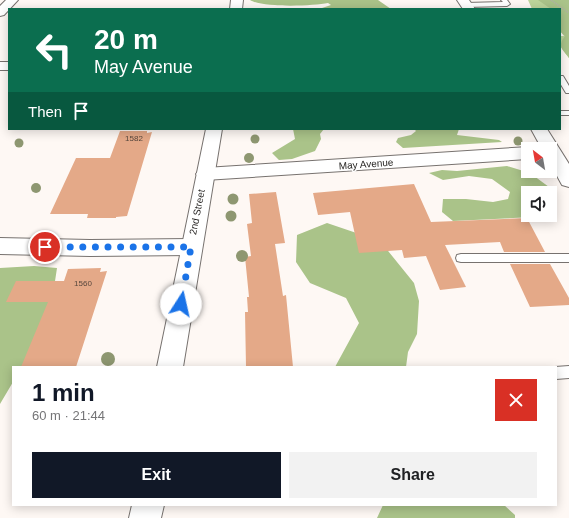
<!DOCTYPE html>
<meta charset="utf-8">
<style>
body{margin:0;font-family:Helvetica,sans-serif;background:#f2f2f2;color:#202124;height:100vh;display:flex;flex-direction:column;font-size:15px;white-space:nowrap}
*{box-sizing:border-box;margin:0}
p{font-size:13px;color:#757577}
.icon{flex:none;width:22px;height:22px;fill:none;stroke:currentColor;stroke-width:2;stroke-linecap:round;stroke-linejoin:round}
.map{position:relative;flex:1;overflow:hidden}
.details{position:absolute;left:12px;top:366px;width:545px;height:140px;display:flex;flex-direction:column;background:#fff;border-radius:0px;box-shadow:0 2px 10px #0003}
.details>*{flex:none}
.hud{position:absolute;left:8px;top:8px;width:553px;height:122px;border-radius:0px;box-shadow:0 2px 10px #0003;background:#0b6e4f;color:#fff;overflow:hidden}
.needle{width:26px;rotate:329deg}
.buttons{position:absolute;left:521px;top:142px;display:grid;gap:8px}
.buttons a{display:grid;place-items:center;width:36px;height:36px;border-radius:0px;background:#fff;box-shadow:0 2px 10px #0003;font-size:20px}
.pin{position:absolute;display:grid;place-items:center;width:34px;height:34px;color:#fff;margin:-17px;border:2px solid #fff;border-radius:50%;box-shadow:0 1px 4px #0007}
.me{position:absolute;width:44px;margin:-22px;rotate:10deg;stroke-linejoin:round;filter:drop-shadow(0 0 3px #0008)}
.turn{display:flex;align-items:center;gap:14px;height:84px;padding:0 20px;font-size:18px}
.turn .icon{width:52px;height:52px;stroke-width:2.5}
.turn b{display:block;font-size:28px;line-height:34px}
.then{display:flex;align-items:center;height:38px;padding:0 20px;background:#0003;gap:8px;font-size:15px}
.round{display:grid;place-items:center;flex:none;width:42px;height:42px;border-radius:0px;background:#f2f2f2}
.headline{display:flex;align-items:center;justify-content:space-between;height:68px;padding:0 20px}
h1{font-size:24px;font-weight:800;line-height:30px;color:#111827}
.cta{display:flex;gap:8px;margin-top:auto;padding:8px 20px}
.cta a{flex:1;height:46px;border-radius:0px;background:#111827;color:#fff;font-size:16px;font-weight:800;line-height:46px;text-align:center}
.cta a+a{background:#f2f2f2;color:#202124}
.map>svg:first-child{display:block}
</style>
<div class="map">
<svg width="569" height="518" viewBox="0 0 569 518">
<rect width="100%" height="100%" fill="#fef8f4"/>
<path fill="#bcd59b" d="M 528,0 L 569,0 L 569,58 L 560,46 L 560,36 L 564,36 L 560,31 L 560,9 L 510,9 L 532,9 Z"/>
<path fill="#aac389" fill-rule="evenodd" d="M 250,0 L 378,0 L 391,9 L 319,9 L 331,5 L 328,3 C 313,6 263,8 250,0 Z
M 538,0 L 569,0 L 569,58 C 562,48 557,47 565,36 L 560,31 L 560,9 L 551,9 Z
M 293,129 L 324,129 L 320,134 L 321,139 L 315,151 L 292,159 L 279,160 L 272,153 L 295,139 Z
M 414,129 L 459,129 L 457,135 L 499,140 L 502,142 L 403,148 L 396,142 L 398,138 L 411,135 L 416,131 Z
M 507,166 L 530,173 L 549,187 L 555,216 L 453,221 L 442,212 L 443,199 L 466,199 L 493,202 L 508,199 L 510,192 L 492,179 L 469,176 L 443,180 L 429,173 L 442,170 L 457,171 ZM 528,193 L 550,193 L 550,215 L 528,215 Z
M 327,223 L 380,241 L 414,283 L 419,301 L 417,334 L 408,352 L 406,367 L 335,367 L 359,323 L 346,298 L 310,283 L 296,262 L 297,235 Z
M 34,266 L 57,268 L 52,301 L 23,367 L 13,367 L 13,382 L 0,404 L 0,268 Z
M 383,505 L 504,505 L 515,515 L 515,518 L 377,518 Z"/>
<path fill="#e4a988" d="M 120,131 L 147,131 L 147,133 L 152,132 L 127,216 L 116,217 L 116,218 L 87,218 L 88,214 L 50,214 L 76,158 L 110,158 Z
M 414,184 L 431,222 L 527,218 L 545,252 L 504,252 L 500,242 L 445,245 L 466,287 L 440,290 L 426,256 L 404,258 L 402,250 L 359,253 L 350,212 L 318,215 L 313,193 Z
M 276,192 L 285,243 L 275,244 L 283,296 L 286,295 L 293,367 L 246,367 L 245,312 L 248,312 L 247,297 L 249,297 L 245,257 L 251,256 L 247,224 L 252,223 L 249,194 Z
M 510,264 L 550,264 L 569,298 L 569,305 L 530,307 Z
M 101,268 L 100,272 L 107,271 L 76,367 L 21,367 L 48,302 L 6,302 L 16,281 L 64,281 L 68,269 Z"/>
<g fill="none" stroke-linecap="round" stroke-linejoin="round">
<g stroke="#77726f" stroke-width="2">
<path id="service" d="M 501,0 L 507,0 L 510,4 L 507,6 L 466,7 L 463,5 L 466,3 L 503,2 Z
M 560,76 L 563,76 L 569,86 L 569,93 L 566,93 L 560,83 Z
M 560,111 L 569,111 L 569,115 L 560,115 Z
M 461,254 L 569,254 L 569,262 L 461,262 L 457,261 L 456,258 L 457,255 Z
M 569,366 L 569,378 L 556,379 L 555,367 Z"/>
</g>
<g stroke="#77726f" stroke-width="2">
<path id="minor" d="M 6,0 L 18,0 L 4,15 L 0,16 L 0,6 Z
M 0,62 L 9,62 L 9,70 L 0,70 Z
M 528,147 L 534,149 L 528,149 L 528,159 L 205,180 L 199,178 L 196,174 L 199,170 L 205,168 Z
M 0,238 L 90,240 L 191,239 L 198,241 L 201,247 L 198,253 L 191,255 L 90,256 L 0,254 Z"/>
</g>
<g stroke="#77726f" stroke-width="2">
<path id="tertiary" d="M 457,0 L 469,0 L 475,9 L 463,9 Z
M 531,129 L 547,129 L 569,164 L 569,187 L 562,185 L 550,163 L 550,149 L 542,149 Z"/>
</g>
<g stroke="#77726f" stroke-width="2">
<path id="secondary" d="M 231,0 L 243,0 L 242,9 L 230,9 Z
M 206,129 L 222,129 L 183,367 L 157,367 Z
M 132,505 L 164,505 L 161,518 L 129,518 Z"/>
</g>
<path stroke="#b3aeab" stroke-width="1.5" stroke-dasharray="1 1" stroke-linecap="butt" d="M 551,0 L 569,13"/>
<use href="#service" fill="#fff" fill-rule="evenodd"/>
<use href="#minor" fill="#fff" fill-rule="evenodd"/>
<use href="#tertiary" fill="#fff" fill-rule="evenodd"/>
<use href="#secondary" fill="#fff" fill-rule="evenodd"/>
</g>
<g fill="#8e9771">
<circle cx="255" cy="139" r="4.5"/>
<circle cx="518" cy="141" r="4.5"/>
<circle cx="19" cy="143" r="4.5"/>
<circle cx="249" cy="158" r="5"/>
<circle cx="36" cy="188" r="5"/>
<circle cx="233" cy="199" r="5.5"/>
<circle cx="231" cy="216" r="5.5"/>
<circle cx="242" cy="256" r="6"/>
<circle cx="108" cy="359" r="7"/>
</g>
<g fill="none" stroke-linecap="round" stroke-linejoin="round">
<path stroke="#1a73e8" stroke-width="7" stroke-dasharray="0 12.6" d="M 45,247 L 191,247 L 181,304"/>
</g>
<g text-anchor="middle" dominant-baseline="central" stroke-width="3" stroke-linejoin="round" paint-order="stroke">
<g font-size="8" fill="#57473d">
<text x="134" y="138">1582</text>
<text x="83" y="283">1560</text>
</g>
<g font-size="10" fill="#282624" stroke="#fff">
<text transform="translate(366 164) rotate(-4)">May Avenue</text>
<text transform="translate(197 212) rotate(-79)">2nd Street</text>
</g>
</g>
</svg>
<div class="buttons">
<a><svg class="needle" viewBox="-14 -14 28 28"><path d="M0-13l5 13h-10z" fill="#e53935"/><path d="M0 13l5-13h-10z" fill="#757577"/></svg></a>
<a><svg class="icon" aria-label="sound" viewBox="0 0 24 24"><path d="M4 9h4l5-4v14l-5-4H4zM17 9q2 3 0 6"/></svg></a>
</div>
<div class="pin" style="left:45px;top:247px;background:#d93025"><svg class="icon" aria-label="arrive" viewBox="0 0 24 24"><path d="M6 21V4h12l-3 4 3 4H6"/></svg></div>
<svg class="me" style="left:181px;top:304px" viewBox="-20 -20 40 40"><circle r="19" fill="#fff"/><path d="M0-13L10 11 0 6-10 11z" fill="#1a73e8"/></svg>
<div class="hud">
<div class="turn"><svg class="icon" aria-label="left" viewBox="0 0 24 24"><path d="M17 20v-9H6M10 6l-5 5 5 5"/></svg><div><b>20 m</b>May Avenue</div></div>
<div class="then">Then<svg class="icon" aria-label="arrive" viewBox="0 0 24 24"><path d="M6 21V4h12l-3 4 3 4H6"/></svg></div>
</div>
<section class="details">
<div class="headline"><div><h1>1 min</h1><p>60 m · 21:44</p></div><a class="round" style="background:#d93025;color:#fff"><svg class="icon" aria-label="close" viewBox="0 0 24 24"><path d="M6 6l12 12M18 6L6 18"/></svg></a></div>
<div class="cta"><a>Exit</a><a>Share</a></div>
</section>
</div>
